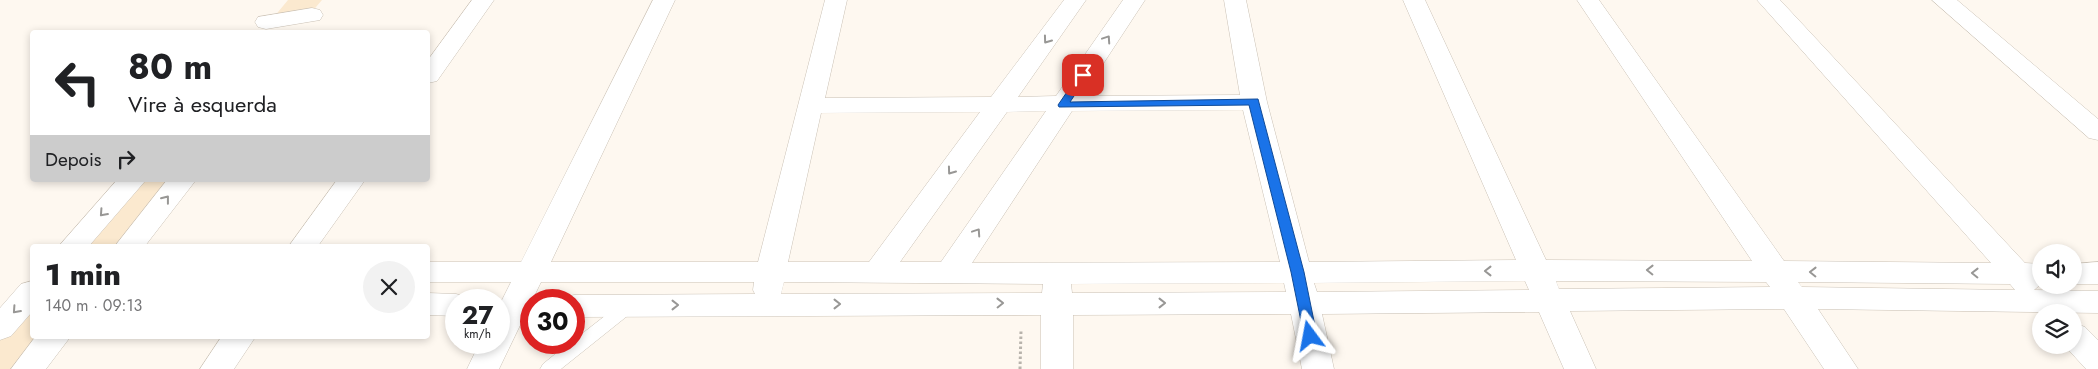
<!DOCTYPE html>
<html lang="pt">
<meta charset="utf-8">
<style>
body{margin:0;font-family:Jost,sans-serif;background:#f2f2f2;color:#202124;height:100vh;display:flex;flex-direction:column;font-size:19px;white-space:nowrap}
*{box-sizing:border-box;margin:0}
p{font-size:16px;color:#757577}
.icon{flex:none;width:28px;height:28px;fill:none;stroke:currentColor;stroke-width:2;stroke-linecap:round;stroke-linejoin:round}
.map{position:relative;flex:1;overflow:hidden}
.details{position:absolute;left:30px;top:244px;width:400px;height:95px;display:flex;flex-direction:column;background:#fff;border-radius:5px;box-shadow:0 2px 8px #0003}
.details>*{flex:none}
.guide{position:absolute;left:30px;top:30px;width:400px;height:152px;border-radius:5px;box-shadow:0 2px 8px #0003;background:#fff;color:#202124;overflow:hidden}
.fabs{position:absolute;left:2032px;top:244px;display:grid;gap:10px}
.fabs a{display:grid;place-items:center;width:50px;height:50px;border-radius:50%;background:#fff;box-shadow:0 2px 8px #0003;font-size:25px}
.speed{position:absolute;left:445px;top:289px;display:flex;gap:10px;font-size:25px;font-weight:700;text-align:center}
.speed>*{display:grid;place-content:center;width:65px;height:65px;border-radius:50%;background:#fff;box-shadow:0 2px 8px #0003;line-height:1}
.speed small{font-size:12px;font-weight:400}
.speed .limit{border:8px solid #d22;background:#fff;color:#111}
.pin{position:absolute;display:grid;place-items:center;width:42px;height:42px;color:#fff;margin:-21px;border-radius:10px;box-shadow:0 2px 8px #0006}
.me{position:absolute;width:55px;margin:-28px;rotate:347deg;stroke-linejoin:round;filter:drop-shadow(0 0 4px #0008)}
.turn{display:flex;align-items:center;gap:18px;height:105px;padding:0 15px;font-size:22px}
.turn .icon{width:65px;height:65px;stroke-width:2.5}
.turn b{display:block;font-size:35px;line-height:42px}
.then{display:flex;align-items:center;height:48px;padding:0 15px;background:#0003;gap:10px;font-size:19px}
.round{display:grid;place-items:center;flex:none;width:52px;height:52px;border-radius:26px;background:#f2f2f2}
.summary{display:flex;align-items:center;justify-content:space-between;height:85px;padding:0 15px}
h1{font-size:30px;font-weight:800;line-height:38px}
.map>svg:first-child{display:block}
</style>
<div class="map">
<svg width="2098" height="369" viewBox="0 0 2098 369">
<rect width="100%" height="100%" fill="#fef8f0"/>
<path fill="#fbe9cf" d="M 288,0 L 322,0 L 310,14 L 273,18 Z
M 130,180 L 175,180 L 122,246 L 72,246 Z
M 32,291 L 32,336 L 47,336 L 19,369 L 0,369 L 0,327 Z"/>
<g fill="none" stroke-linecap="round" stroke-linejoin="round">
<g stroke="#cac1b5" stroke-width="1">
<path id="lane" d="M 630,299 L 636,301 L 638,305 L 636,309 L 561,369 L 540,369 L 543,364 L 570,342 L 574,342 L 574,340 L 624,301 Z"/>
</g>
<g stroke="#cac1b5" stroke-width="1">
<path id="street" d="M 472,0 L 494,0 L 437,81 L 428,83 L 428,60 Z
M 653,0 L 675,0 L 551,262 L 758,262 L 825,0 L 847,0 L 825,98 L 991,97 L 1064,0 L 1086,0 L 1018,97 L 1056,96 L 1123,0 L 1145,0 L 1082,96 L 1240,95 L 1224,0 L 1246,0 L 1267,102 L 1309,262 L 1516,260 L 1403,0 L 1425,0 L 1546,260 L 1752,261 L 1577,0 L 1599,0 L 1784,261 L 1991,263 L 1757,0 L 1780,0 L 2025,263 L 2041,264 L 2041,284 L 2034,290 L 2098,291 L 2098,313 L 1818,309 L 1858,369 L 1824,369 L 1784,309 L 1570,311 L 1596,369 L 1564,369 L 1539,312 L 1322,314 L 1334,369 L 1302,369 L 1291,314 L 1073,315 L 1073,369 L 1041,369 L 1041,315 L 574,317 L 574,300 L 562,300 L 563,298 L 574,295 L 755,294 L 753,290 L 754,282 L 541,282 L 499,369 L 467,369 L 480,342 L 499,342 L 499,306 L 511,282 L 428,282 L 428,262 L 521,262 ZM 1243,110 L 1280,262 L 972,263 L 1072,111 ZM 1046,111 L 941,262 L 900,262 L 1007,112 ZM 980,112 L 869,262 L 788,262 L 821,113 ZM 1525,281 L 1529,290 L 1317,292 L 1314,283 ZM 1556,281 L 1766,282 L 1770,287 L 1559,289 ZM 784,282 L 1043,284 L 1042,293 L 781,294 ZM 1798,282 L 2010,284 L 2015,290 L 1802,287 ZM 1284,283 L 1286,292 L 1072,293 L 1071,284 Z
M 1932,0 L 1957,0 L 2098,119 L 2098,140 L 2089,138 Z
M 337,180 L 365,180 L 318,246 L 289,246 Z
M 2098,262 L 2098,284 L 2074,284 L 2074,264 Z
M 428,293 L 456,294 L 467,297 L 469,300 L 456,300 L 456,316 L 428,315 Z
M 2074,323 L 2085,327 L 2098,340 L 2098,369 L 2086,369 L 2064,345 L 2074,345 Z
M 222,336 L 256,336 L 234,369 L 200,369 Z"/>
</g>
<g stroke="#cac1b5" stroke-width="1">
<path id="primary" d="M 312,8 L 320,10 L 323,15 L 320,20 L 266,29 L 258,27 L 255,22 L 258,17 Z
M 117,180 L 146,180 L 89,246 L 59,246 Z
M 167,180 L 196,180 L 145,246 L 115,246 Z
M 32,281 L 32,312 L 11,336 L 0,340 L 0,308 L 21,284 Z
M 36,336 L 71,336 L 46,369 L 11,369 Z"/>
</g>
<path stroke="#b8b3ac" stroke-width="3" stroke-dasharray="2.5 2.5" stroke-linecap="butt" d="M 1020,369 L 1021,331"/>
<use href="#lane" fill="#fff" fill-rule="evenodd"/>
<use href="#street" fill="#fff" fill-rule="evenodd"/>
<use href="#primary" fill="#fff" fill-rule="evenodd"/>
</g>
<defs><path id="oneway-chevron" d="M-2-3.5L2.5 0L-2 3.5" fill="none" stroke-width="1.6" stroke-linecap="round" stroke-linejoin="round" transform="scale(1.25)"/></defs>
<g stroke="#989795">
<use href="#oneway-chevron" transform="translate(1107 39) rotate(-56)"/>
<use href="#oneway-chevron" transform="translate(1047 40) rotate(126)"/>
<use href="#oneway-chevron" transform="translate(951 171) rotate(126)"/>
<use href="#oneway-chevron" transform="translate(166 199) rotate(-52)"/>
<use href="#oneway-chevron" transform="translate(103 213) rotate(132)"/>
<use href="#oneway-chevron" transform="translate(977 232) rotate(-56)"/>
<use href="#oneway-chevron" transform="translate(1650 270) rotate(-179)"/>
<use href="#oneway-chevron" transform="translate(1488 271) rotate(180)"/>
<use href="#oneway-chevron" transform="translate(1813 272) rotate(-179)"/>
<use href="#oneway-chevron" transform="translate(1975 273) rotate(-179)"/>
<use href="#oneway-chevron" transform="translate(1000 303) rotate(-1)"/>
<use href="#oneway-chevron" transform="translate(1162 303)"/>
<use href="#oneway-chevron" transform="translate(837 304)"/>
<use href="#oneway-chevron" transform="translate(675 305)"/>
<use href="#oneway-chevron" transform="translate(16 310) rotate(132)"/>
</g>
<path fill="#1a73e8" stroke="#114b97" d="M 1083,72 L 1088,75 L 1070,102 L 1258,99 L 1304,272 L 1317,336 L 1315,340 L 1306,340 L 1304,336 L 1291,272 L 1249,105 L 1059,107 L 1058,105 L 1080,73 Z"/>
</svg>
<div class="fabs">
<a><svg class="icon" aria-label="sound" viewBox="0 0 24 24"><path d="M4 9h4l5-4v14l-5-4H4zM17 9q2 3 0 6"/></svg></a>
<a><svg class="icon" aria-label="layers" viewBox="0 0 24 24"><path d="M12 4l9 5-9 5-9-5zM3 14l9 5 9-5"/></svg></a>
</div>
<div class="speed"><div>27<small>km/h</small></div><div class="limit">30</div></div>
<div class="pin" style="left:1083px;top:75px;background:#d93025"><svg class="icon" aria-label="arrive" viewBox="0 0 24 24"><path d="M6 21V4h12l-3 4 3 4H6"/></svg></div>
<svg class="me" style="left:1310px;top:336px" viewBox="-20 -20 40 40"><path d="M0-17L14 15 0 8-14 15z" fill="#1a73e8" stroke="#fff" stroke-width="4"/></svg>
<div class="guide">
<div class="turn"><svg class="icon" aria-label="left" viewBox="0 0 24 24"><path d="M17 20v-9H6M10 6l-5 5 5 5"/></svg><div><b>80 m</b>Vire à esquerda</div></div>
<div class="then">Depois<svg class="icon" aria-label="right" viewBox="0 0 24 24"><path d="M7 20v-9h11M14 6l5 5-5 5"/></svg></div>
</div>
<section class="details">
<div class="summary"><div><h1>1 min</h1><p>140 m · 09:13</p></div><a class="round"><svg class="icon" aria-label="close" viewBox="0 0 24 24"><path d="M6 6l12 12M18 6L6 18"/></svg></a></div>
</section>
</div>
